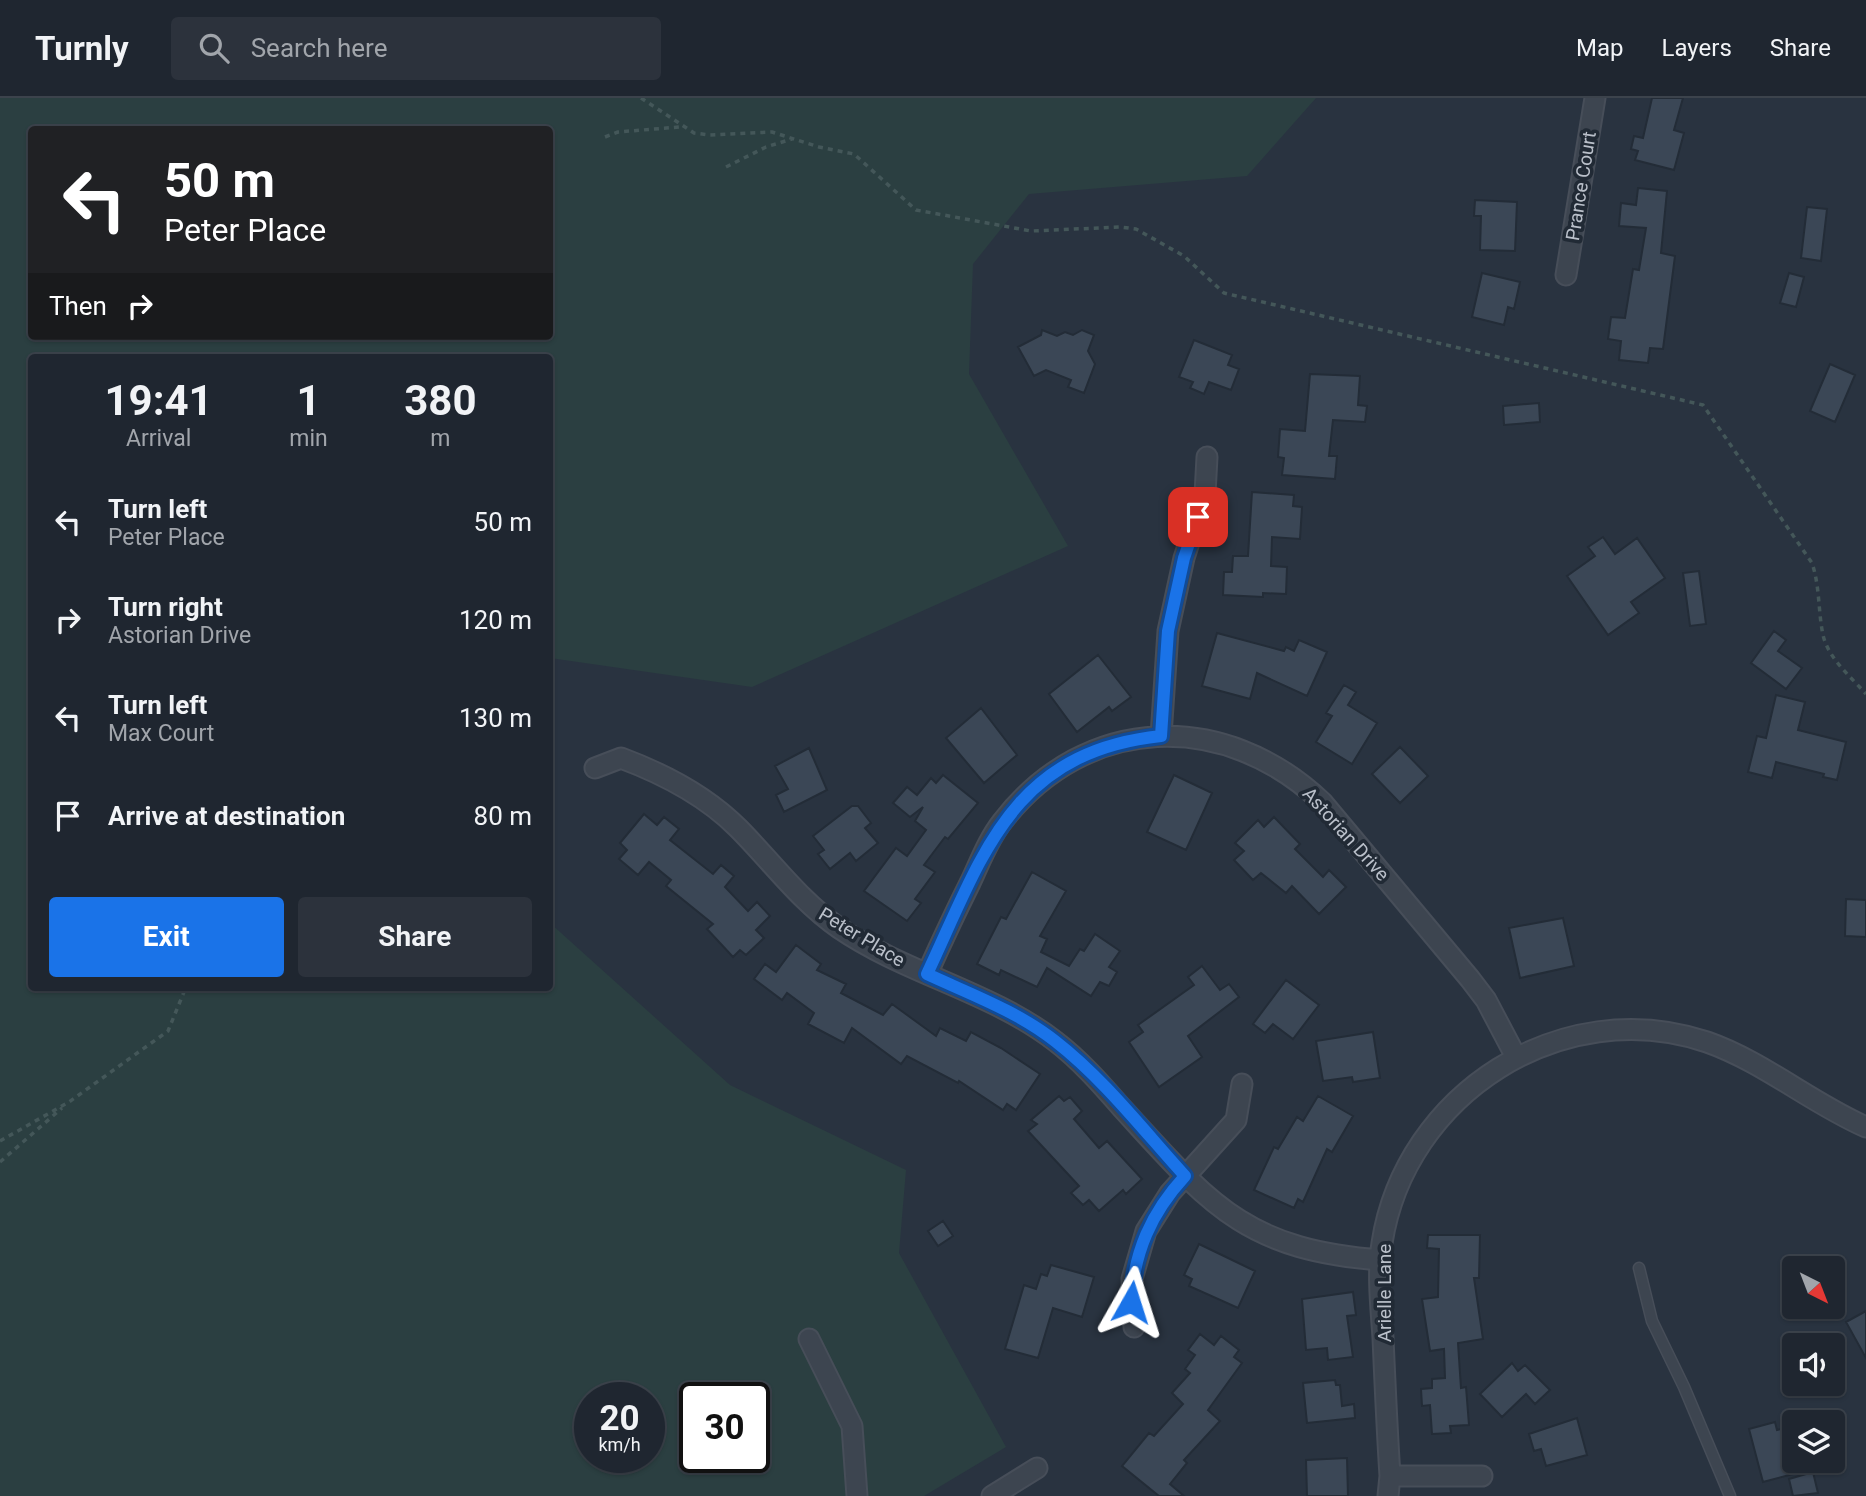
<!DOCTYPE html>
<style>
body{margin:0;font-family:Roboto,sans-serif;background:#2c323c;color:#f1f3f6;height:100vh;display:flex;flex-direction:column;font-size:26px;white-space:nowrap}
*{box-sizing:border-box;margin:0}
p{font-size:23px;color:#a1a5ab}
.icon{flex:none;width:38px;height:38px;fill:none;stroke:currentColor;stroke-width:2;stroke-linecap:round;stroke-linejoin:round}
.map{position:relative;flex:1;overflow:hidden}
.drawer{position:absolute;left:28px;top:256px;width:525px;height:637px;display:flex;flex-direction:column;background:#1f2630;border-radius:7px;box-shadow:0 2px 5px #0004,0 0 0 2px #3c434c}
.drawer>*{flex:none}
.top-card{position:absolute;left:28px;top:28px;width:525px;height:214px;border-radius:7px;box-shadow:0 2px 5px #0004,0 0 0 2px #3c434c;background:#202124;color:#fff;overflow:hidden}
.needle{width:46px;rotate:138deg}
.fabs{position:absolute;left:1782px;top:1158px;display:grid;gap:14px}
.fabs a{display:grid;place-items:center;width:63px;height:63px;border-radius:7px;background:#1f2630;box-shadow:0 2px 5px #0004,0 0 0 2px #3c434c;font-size:35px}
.speed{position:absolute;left:574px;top:1284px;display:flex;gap:14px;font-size:35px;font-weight:700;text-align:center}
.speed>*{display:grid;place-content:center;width:91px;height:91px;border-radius:50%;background:#1f2630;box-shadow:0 2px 5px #0004,0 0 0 2px #3c434c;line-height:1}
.speed small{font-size:18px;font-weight:400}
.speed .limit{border:4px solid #111;border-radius:10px;background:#fff;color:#111}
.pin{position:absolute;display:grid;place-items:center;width:60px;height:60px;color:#fff;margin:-30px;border-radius:14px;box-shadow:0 4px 10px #0006}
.me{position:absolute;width:77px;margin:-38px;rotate:6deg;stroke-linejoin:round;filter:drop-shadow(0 0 5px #0008)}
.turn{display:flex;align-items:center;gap:24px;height:147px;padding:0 21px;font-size:32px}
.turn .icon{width:91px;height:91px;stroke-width:2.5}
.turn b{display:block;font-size:49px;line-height:60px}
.then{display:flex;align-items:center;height:66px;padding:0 21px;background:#0003;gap:14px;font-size:26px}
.eta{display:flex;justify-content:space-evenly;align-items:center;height:119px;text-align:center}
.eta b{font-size:42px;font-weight:700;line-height:49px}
.cta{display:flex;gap:14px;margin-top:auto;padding:14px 21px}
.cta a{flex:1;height:80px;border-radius:7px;background:#1a73e8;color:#fff;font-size:28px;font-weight:700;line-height:80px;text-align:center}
.cta a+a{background:#2c323c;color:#f1f3f6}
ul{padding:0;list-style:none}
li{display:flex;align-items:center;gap:21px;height:98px;padding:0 21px}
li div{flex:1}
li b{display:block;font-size:26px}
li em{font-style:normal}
header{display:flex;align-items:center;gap:42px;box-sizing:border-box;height:98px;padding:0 35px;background:#1f2630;border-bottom:2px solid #3c434c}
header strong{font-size:33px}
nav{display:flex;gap:38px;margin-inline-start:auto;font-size:24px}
.search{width:490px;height:63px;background:#2c323c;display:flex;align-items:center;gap:18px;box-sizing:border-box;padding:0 24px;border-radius:7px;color:#a1a5ab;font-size:26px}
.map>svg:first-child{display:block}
</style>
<header>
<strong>Turnly</strong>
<div class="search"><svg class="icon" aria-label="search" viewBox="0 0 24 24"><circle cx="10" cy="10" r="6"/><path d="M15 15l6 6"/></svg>Search here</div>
<nav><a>Map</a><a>Layers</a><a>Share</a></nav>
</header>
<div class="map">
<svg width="1866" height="1398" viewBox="0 0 1866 1398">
<rect width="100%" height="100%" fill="#293340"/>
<path fill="#2b3f41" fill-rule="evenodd" d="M 0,0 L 1316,0 L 1247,78 L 1029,96 L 973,166 L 969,276 L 1068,448 L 752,589 L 550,560 L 550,259 L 32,259 L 32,889 L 550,889 L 550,825 L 730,987 L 906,1072 L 899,1155 L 1006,1349 L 924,1398 L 0,1398 ZM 32,32 L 550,32 L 550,238 L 32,238 ZM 590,1300 L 649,1300 L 649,1360 L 590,1360 ZM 695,1300 L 754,1300 L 754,1360 L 695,1360 Z"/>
<path fill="#3b4756" stroke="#232c37" stroke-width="2" d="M 1652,0 L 1683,0 L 1674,32 L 1684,35 L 1674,72 L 1635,62 L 1638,53 L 1631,51 L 1634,38 L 1643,40 Z
M 1638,90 L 1667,93 L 1661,155 L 1675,158 L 1663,251 L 1650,250 L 1648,265 L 1619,262 L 1621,243 L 1608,241 L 1611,219 L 1625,220 L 1633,171 L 1639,172 L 1646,130 L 1619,128 L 1621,105 L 1636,107 Z
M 1475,102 L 1517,104 L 1515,153 L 1480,152 L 1481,118 L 1474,118 Z
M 1807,109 L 1827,111 L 1821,163 L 1801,160 Z
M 1482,175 L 1520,184 L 1514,211 L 1508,209 L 1504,227 L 1472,219 Z
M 1789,175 L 1804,179 L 1796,209 L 1780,205 Z
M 1042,232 L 1057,238 L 1065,234 L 1073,237 L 1082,232 L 1094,237 L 1088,253 L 1095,266 L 1084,295 L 1068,289 L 1071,282 L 1046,272 L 1034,278 L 1018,249 L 1041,237 Z
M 1194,242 L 1232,257 L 1228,267 L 1239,271 L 1231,292 L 1209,284 L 1204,296 L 1190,290 L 1193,284 L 1179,279 Z
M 1830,266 L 1855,277 L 1835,324 L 1810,313 Z
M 1310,276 L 1360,278 L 1358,307 L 1367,308 L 1365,324 L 1333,322 L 1329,358 L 1337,358 L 1335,381 L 1282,377 L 1284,360 L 1278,359 L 1280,331 L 1305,333 Z
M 1539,305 L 1540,324 L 1504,327 L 1503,308 Z
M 1252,394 L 1294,397 L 1293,408 L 1302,409 L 1300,441 L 1272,439 L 1271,468 L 1287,469 L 1286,496 L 1263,495 L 1263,499 L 1223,497 L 1224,474 L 1232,474 L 1233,458 L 1248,458 Z
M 1603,439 L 1615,456 L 1637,440 L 1665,480 L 1631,504 L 1639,515 L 1608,537 L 1567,478 L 1595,458 L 1588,449 Z
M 1699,473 L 1706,526 L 1690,528 L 1683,475 Z
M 1774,533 L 1786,542 L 1778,553 L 1802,570 L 1786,591 L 1751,565 Z
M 1217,535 L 1284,553 L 1286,549 L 1294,553 L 1299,542 L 1327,554 L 1307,598 L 1257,575 L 1250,601 L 1202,588 Z
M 1098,557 L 1131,599 L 1112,613 L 1109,609 L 1077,634 L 1049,596 Z
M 1344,587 L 1356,594 L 1348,607 L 1377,625 L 1352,666 L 1316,644 L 1332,618 L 1326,615 Z
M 1776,597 L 1805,604 L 1798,632 L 1846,644 L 1837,682 L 1823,679 L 1824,676 L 1776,664 L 1772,680 L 1748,674 L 1757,638 L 1766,640 Z
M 981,610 L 1017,657 L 984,685 L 946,640 Z
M 1400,649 L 1428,678 L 1400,705 L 1372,676 Z
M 809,650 L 827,692 L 784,714 L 776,697 L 788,691 L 775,668 Z
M 943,677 L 978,705 L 948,741 L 945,739 L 924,767 L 935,774 L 915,801 L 921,805 L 907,823 L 864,793 L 896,750 L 907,758 L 926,732 L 915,723 L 923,709 L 910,719 L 893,705 L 907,689 L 917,697 L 931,680 L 936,685 Z
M 1174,677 L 1212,695 L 1186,752 L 1147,734 Z
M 852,708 L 858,708 L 871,725 L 865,730 L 878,745 L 856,763 L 850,755 L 830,771 L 818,756 L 824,752 L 813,738 Z
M 644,716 L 657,727 L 664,719 L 679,731 L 670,742 L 713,776 L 721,767 L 734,778 L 725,789 L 748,813 L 757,804 L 770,818 L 756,832 L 764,840 L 746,857 L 740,852 L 733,859 L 707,831 L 713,826 L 666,788 L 671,782 L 649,764 L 638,777 L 619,761 L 627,752 L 620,745 Z
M 1274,719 L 1300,746 L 1295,751 L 1323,779 L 1329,772 L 1346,789 L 1319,816 L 1292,788 L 1286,795 L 1261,775 L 1253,782 L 1234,762 L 1244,753 L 1235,745 L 1258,722 L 1264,729 Z
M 1032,774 L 1066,793 L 1040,838 L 1047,841 L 1041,854 L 1069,868 L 1080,851 L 1084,853 L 1095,836 L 1120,853 L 1109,869 L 1117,874 L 1109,888 L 1100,884 L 1091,898 L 1047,870 L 1037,889 L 1001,872 L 999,877 L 977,866 L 1001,819 L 1006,821 Z
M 1846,801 L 1866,802 L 1866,839 L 1845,838 Z
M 1563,820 L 1574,868 L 1520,880 L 1509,830 Z
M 796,847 L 821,866 L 817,872 L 846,886 L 841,895 L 883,917 L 892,906 L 936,938 L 940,930 L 966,943 L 971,934 L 1001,950 L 1040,976 L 1016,1012 L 1007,1006 L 1003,1012 L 959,983 L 958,985 L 907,958 L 901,966 L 852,930 L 844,945 L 808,926 L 814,915 L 787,895 L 782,902 L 754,881 L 765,866 L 776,874 Z
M 1202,868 L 1220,892 L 1229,886 L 1239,899 L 1188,938 L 1202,959 L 1159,989 L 1129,944 L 1143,934 L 1138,927 L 1194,887 L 1188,879 Z
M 1286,882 L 1319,907 L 1293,941 L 1273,926 L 1265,935 L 1253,926 Z
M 1373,934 L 1380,980 L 1353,984 L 1352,979 L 1323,983 L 1316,943 Z
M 1059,998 L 1064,1003 L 1070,999 L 1082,1013 L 1074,1021 L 1099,1050 L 1107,1043 L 1142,1081 L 1126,1096 L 1123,1092 L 1099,1113 L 1089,1102 L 1083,1107 L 1071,1095 L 1079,1088 L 1028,1033 L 1037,1026 L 1031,1022 Z
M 1318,998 L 1353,1018 L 1332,1054 L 1327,1051 L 1303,1104 L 1298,1101 L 1294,1110 L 1254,1092 L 1274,1049 L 1278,1051 L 1297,1019 L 1303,1023 Z
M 943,1123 L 953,1138 L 938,1148 L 928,1133 Z
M 1428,1137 L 1480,1137 L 1479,1180 L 1474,1180 L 1483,1241 L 1458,1245 L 1461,1290 L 1466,1289 L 1469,1327 L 1450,1328 L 1451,1335 L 1432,1336 L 1430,1307 L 1422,1308 L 1421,1291 L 1432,1290 L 1432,1281 L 1445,1280 L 1444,1251 L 1430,1253 L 1422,1201 L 1438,1199 L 1439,1151 L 1427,1150 Z
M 1199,1146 L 1255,1173 L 1238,1210 L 1189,1188 L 1192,1181 L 1184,1177 Z
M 1051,1167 L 1094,1179 L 1082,1219 L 1053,1210 L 1038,1260 L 1005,1251 L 1024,1187 L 1036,1191 L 1041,1176 L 1047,1178 Z
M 1353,1194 L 1356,1217 L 1347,1218 L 1353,1259 L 1328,1262 L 1327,1250 L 1306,1252 L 1302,1201 Z
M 1866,1213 L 1866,1260 L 1846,1224 Z
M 1200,1236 L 1214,1247 L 1221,1238 L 1239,1252 L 1234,1259 L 1242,1265 L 1208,1312 L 1220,1323 L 1184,1362 L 1187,1365 L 1170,1386 L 1184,1398 L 1159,1398 L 1122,1368 L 1149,1335 L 1154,1338 L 1183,1306 L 1172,1295 L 1190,1275 L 1185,1271 L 1195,1257 L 1188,1252 Z
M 1512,1265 L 1518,1273 L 1525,1267 L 1550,1292 L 1535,1306 L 1526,1296 L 1502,1319 L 1480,1296 Z
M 1335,1282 L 1336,1287 L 1340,1287 L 1342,1308 L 1354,1306 L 1355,1320 L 1307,1325 L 1303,1285 Z
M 1577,1320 L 1587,1357 L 1546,1368 L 1541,1351 L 1534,1353 L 1529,1336 Z
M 1775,1324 L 1777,1332 L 1789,1329 L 1794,1347 L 1794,1363 L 1823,1363 L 1823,1368 L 1763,1384 L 1749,1331 Z
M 1347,1360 L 1348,1398 L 1307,1398 L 1306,1362 Z
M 1813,1374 L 1818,1395 L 1793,1398 L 1789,1381 Z"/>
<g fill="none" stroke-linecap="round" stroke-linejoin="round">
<g stroke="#474e59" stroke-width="13">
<path id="lane" d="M 1639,1170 L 1652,1223 L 1684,1289 L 1730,1398"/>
</g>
<g stroke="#474e59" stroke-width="23">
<path id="street" d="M 1566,177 L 1595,0
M 1161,638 L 1168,533 L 1184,460 L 1205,396 L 1207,359
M 595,670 L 621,660 C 664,676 705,697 738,730 C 772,764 799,802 839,830 C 906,876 990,893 1055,943 C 1080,962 1101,986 1122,1010 C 1209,1105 1244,1152 1381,1162
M 927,876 C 941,845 955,815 970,785 C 980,764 988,742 1002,724 C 1086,615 1225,612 1322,704 L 1470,881 L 1486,902 L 1516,959
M 1134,1229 L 1132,1181 L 1146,1133 L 1170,1095 L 1236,1022 L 1242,986
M 809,1241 L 852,1328 L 857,1398
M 1390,1378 L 1482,1378
M 992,1398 L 1037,1370
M 1388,1398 L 1390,1378 C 1387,1332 1385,1286 1383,1240 C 1381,1209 1377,1176 1382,1145 C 1405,996 1562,895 1707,944 C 1764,964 1811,1005 1866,1029"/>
</g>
<path stroke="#445759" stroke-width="3.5" stroke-dasharray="5 5" stroke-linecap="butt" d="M 641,0 L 694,35 L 710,37 L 772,34 L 819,49 L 854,56 L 916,112 L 1031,133 L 1120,129 L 1136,131 L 1184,158 L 1224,195 L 1703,307 L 1812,465 C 1820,489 1818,513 1823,537 C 1828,560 1851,579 1866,596
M 605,39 L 618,34 L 679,29
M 726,69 L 766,49 L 792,41
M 0,1043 L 69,1004 L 168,933 L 186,889
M 0,1064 L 62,1010"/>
<use href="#lane" stroke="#3d4550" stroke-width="10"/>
<use href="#street" stroke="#3d4550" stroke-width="19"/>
</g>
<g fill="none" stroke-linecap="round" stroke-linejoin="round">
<g stroke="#114b97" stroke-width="18">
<path id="route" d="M 1131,1204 C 1134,1154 1151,1115 1185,1078 C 1144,1033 1104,981 1055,943 C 1017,913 970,896 927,876 C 983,757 1011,654 1161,638 L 1168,533 L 1184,460 L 1198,419"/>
</g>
<use href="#route" stroke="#1a73e8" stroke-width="12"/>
</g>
<g text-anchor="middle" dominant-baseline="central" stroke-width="7" stroke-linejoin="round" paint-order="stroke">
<g font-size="19" fill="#bac0ca" stroke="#212a35">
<text transform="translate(1581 88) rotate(-81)">Prance Court</text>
<text transform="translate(1346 736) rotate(48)">Astorian Drive</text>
<text transform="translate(862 839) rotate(31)">Peter Place</text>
<text transform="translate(1384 1195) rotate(-90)">Arielle Lane</text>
</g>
</g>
</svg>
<div class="fabs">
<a><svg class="needle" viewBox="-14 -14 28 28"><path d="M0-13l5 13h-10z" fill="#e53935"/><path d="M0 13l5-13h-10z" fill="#a1a5ab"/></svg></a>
<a><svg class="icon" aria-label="sound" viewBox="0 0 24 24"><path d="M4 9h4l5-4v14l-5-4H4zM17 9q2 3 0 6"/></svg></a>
<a><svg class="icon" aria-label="layers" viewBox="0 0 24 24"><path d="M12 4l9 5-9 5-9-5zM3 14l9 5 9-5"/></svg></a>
</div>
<div class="speed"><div>20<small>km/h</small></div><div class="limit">30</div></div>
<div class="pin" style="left:1198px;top:419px;background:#d93025"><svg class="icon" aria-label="arrive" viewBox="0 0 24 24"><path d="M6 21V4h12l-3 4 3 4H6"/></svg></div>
<svg class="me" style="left:1131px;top:1204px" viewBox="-20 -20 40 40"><path d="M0-17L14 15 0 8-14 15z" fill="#1a73e8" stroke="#fff" stroke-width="4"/></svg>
<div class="top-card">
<div class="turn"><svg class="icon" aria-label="left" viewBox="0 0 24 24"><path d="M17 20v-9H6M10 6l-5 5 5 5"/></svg><div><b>50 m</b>Peter Place</div></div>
<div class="then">Then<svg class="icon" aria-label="right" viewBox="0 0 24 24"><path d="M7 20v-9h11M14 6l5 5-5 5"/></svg></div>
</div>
<section class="drawer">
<div class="eta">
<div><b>19:41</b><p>Arrival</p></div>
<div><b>1</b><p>min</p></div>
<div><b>380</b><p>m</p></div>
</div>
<ul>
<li><svg class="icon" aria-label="left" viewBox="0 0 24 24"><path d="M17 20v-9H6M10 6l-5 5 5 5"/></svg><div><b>Turn left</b><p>Peter Place</p></div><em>50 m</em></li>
<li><svg class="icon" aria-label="right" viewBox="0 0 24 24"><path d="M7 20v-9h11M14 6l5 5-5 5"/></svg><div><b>Turn right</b><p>Astorian Drive</p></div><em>120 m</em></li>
<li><svg class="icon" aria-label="left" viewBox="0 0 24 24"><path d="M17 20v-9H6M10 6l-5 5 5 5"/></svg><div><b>Turn left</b><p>Max Court</p></div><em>130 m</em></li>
<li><svg class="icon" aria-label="arrive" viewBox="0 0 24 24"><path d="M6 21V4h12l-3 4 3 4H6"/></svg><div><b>Arrive at destination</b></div><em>80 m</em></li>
</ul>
<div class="cta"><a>Exit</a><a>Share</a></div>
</section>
</div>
